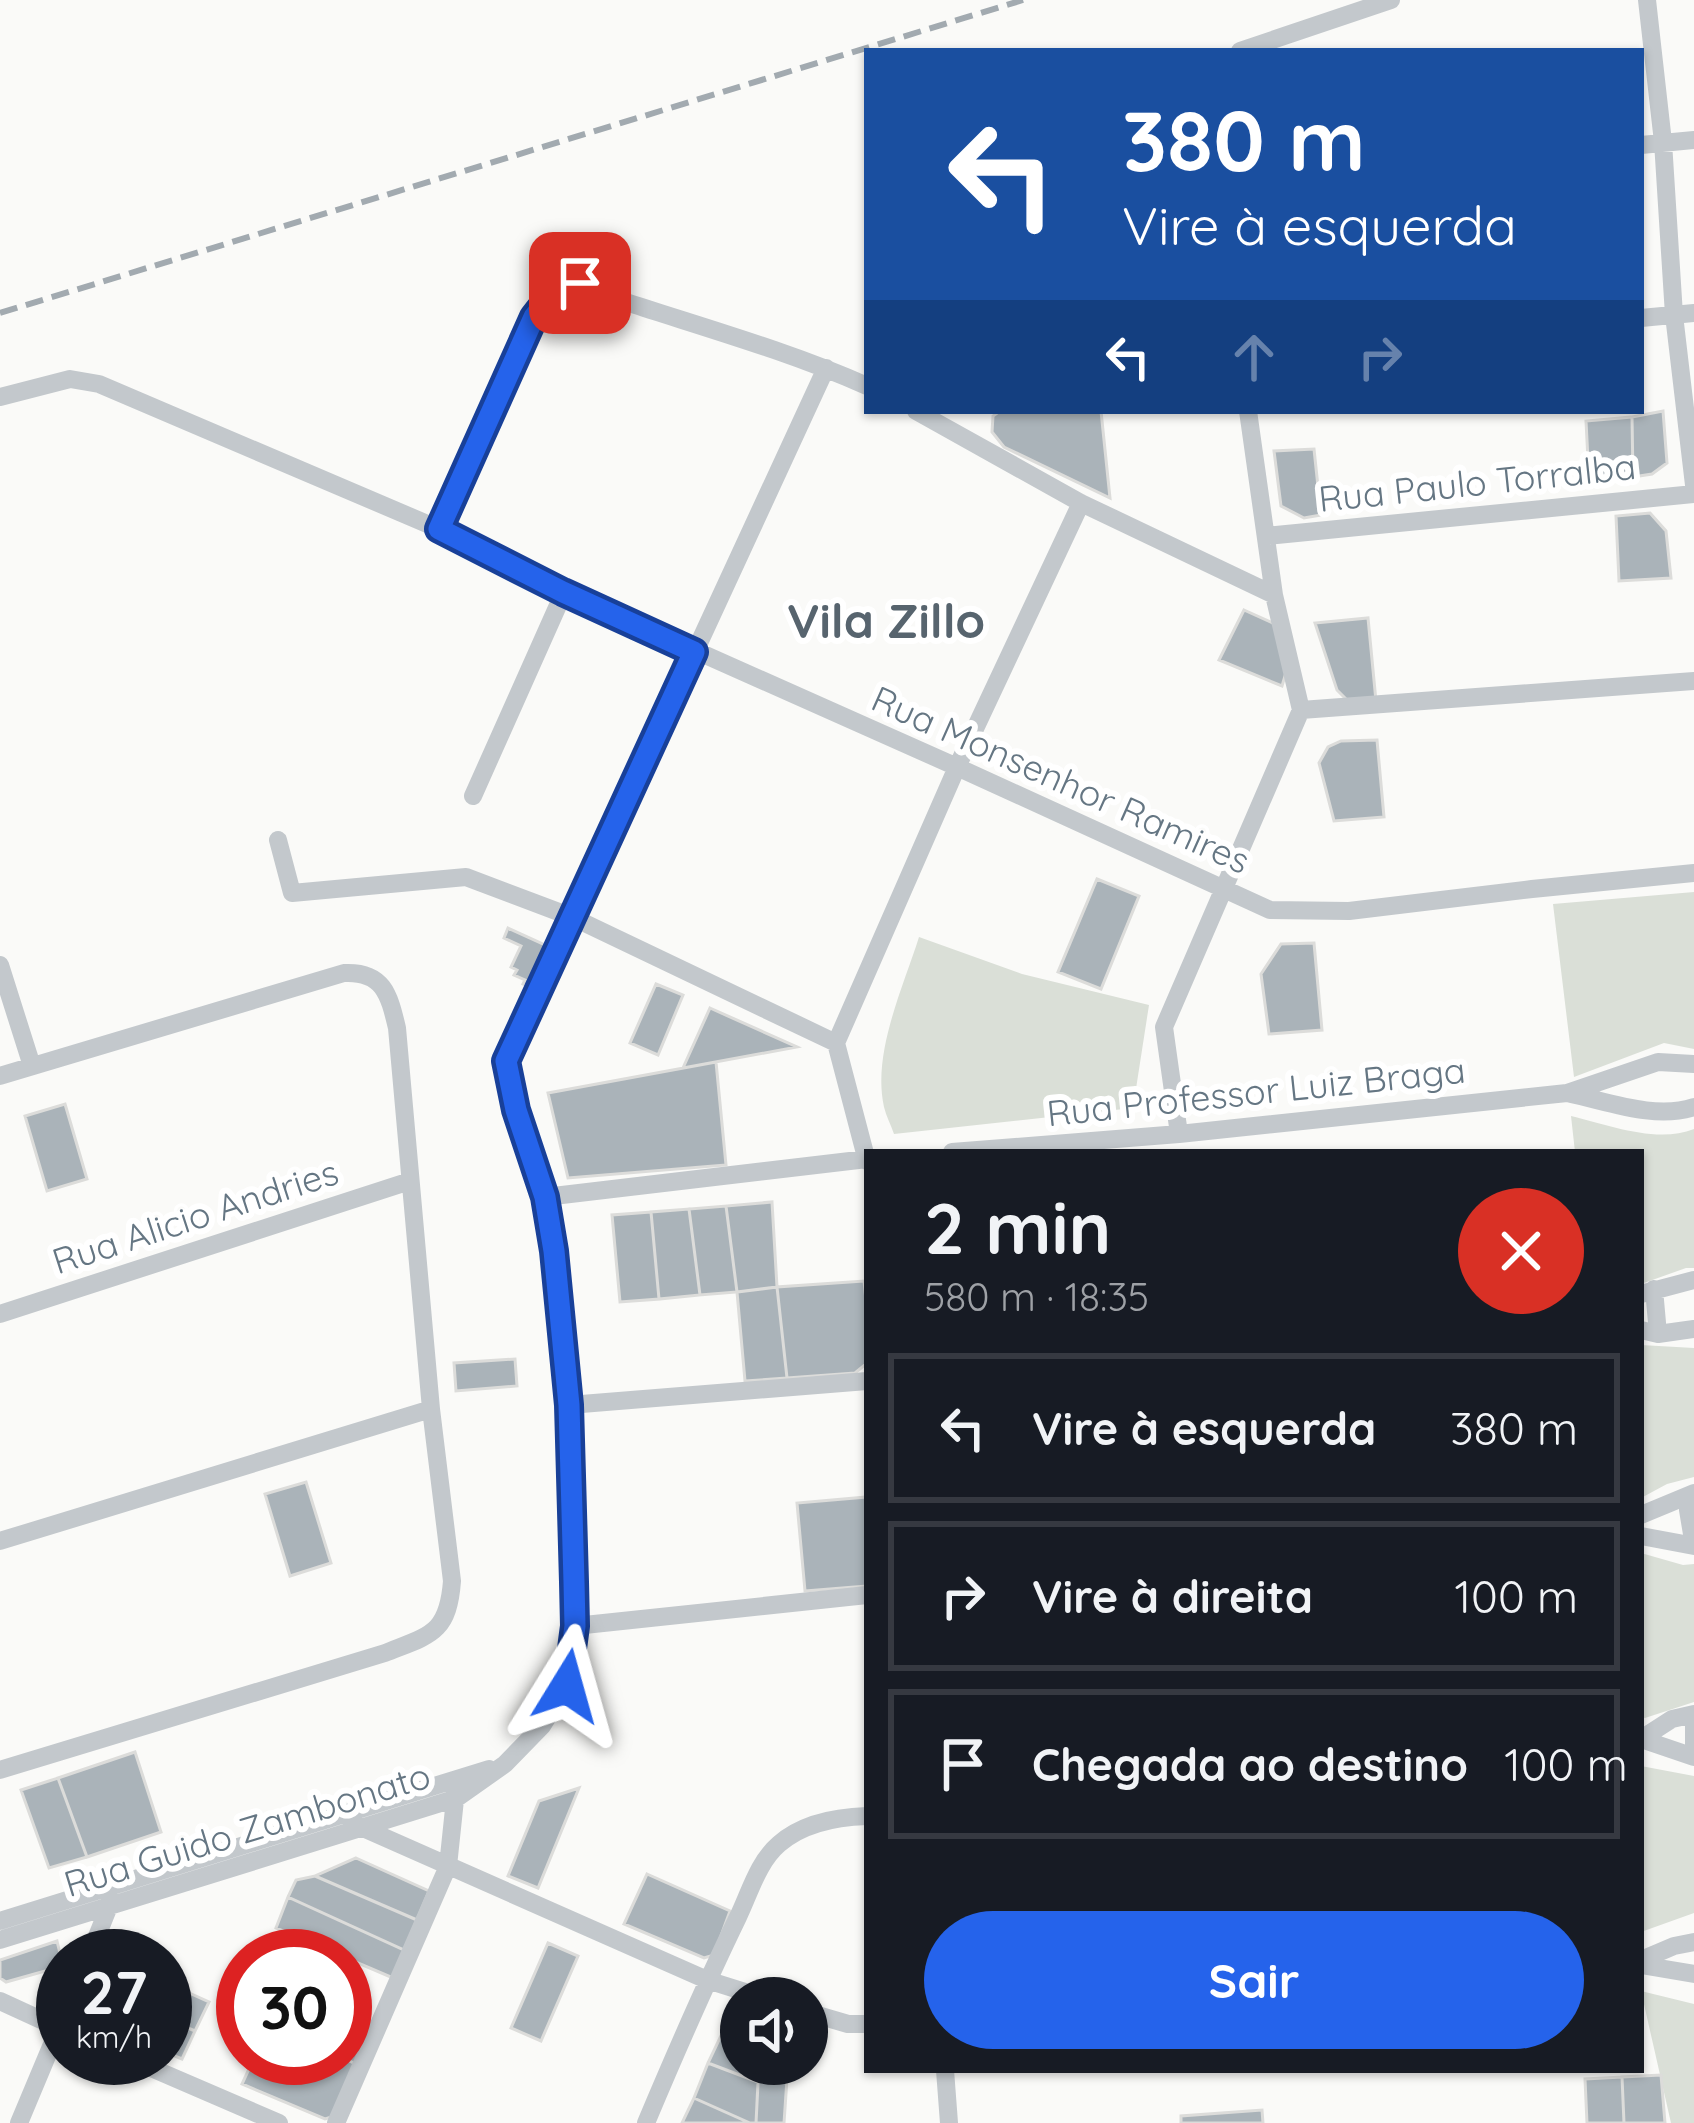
<!DOCTYPE html>
<html lang="pt">
<meta charset="utf-8">
<style>
body{margin:0;font-family:Quicksand,sans-serif;background:#20242c;color:#f1f3f6;height:100vh;display:flex;flex-direction:column;font-size:45px;white-space:nowrap}
*{box-sizing:border-box;margin:0}
p{font-size:39px;color:#9ea1a6}
.icon{flex:none;width:66px;height:66px;fill:none;stroke:currentColor;stroke-width:2;stroke-linecap:round;stroke-linejoin:round}
.map{position:relative;flex:1;overflow:hidden}
.details{position:absolute;left:864px;top:1149px;width:780px;height:924px;display:flex;flex-direction:column;background:#171b24;border-radius:0px;box-shadow:0 3px 9px #0004}
.details>*{flex:none}
.hud{position:absolute;left:864px;top:48px;width:780px;height:366px;border-radius:0px;box-shadow:0 3px 9px #0004;background:#1a4fa0;color:#fff;overflow:hidden}
.controls{position:absolute;left:720px;top:1977px;display:grid;gap:24px}
.controls a{display:grid;place-items:center;width:108px;height:108px;border-radius:50%;background:#171b24;box-shadow:0 3px 9px #0004;font-size:60px}
.speed{position:absolute;left:36px;top:1929px;display:flex;gap:24px;font-size:60px;font-weight:700;text-align:center}
.speed>*{display:grid;place-content:center;width:156px;height:156px;border-radius:50%;background:#171b24;box-shadow:0 3px 9px #0004;line-height:1}
.speed small{font-size:30px;font-weight:400}
.speed .limit{border:18px solid #d22;background:#fff;color:#111}
.pin{position:absolute;display:grid;place-items:center;width:102px;height:102px;color:#fff;margin:-51px;border-radius:24px;box-shadow:0 6px 18px #0006}
.me{position:absolute;width:132px;margin:-66px;rotate:8deg;stroke-linejoin:round;filter:drop-shadow(0 0 9px #0008)}
.turn{display:flex;align-items:center;gap:42px;height:252px;padding:0 60px;font-size:54px}
.turn .icon{width:156px;height:156px;stroke-width:2.5}
.turn b{display:block;font-size:84px;line-height:102px}
.lanes{display:flex;align-items:center;height:114px;padding:0 60px;background:#0003;justify-content:center;gap:60px;direction:ltr}
.lanes .off{opacity:.35}
.round{display:grid;place-items:center;flex:none;width:126px;height:126px;border-radius:63px;background:#20242c}
.overview{display:flex;align-items:center;justify-content:space-between;height:204px;padding:0 60px}
h1{font-size:72px;font-weight:800;line-height:90px}
.primary-button{display:flex;gap:24px;margin-top:auto;padding:24px 60px}
.primary-button a{flex:1;height:138px;border-radius:72px;background:#2563eb;color:#fff;font-size:48px;font-weight:800;line-height:138px;text-align:center}
ul{padding:0;list-style:none}
li{display:flex;align-items:center;gap:36px;height:150px;margin:0 24px 18px;padding:0 36px;border:6px solid #363941;border-radius:0px}
li div{flex:1}
li b{display:block;font-size:45px}
li em{font-style:normal}
.map>svg:first-child{display:block}
</style>
<div class="map">
<svg width="1694" height="2123" viewBox="0 0 1694 2123">
<rect width="100%" height="100%" fill="#fafaf8"/>
<path fill="#dadfd7" d="M 1694,892 L 1694,1049 L 1664,1043 L 1574,1077 L 1553,904 Z
M 919,937 L 1022,974 L 1149,1005 L 1133,1108 L 894,1134 C 891,1125 886,1116 884,1107 C 872,1053 903,988 919,937 Z
M 1571,1116 C 1609,1125 1657,1144 1694,1129 L 1694,1268 L 1686,1268 L 1641,1284 L 1641,1152 L 1575,1152 Z
M 1641,1345 L 1694,1348 L 1694,1477 L 1667,1484 L 1641,1498 Z
M 1641,1553 L 1683,1565 L 1694,1564 L 1694,1702 L 1645,1718 L 1641,1717 Z
M 1641,1766 L 1694,1776 L 1694,1913 L 1641,1932 Z
M 1641,1991 L 1694,2004 L 1694,2123 L 1671,2123 Z"/>
<path fill="#aab3b9" stroke="#dcdcda" stroke-width="3" d="M 1000,411 L 1101,411 L 1110,498 L 1004,447 L 992,432 L 993,416 Z
M 1663,411 L 1667,463 L 1652,474 L 1633,477 L 1632,417 Z
M 1632,417 L 1633,477 L 1589,479 L 1586,421 Z
M 1314,449 L 1321,515 L 1304,518 L 1281,506 L 1274,451 Z
M 1650,513 L 1666,531 L 1671,578 L 1619,581 L 1616,516 Z
M 1244,610 L 1277,625 L 1288,666 L 1282,686 L 1219,660 Z
M 1368,618 L 1376,701 L 1350,703 L 1337,690 L 1315,623 Z
M 1377,740 L 1384,817 L 1334,821 L 1319,763 L 1328,747 L 1341,741 Z
M 1097,879 L 1139,896 L 1101,989 L 1058,972 Z
M 508,928 L 556,950 L 537,990 L 523,984 L 525,980 L 514,975 L 517,970 L 511,967 L 521,946 L 504,938 Z
M 1314,943 L 1322,1030 L 1269,1034 L 1261,974 L 1281,944 Z
M 656,984 L 683,995 L 658,1055 L 630,1043 Z
M 710,1008 L 797,1047 L 683,1068 Z
M 716,1062 L 726,1165 L 568,1178 L 548,1093 Z
M 65,1104 L 87,1179 L 47,1191 L 25,1116 Z
M 772,1202 L 777,1287 L 737,1292 L 726,1206 Z
M 726,1206 L 737,1292 L 700,1295 L 689,1209 Z
M 689,1209 L 700,1295 L 659,1299 L 651,1212 Z
M 651,1212 L 659,1299 L 620,1302 L 612,1215 Z
M 864,1281 L 867,1310 L 866,1364 L 855,1373 L 787,1378 L 777,1287 Z
M 777,1287 L 787,1378 L 745,1381 L 737,1292 Z
M 515,1359 L 517,1386 L 456,1391 L 454,1363 Z
M 306,1482 L 331,1563 L 290,1576 L 265,1494 Z
M 867,1497 L 867,1586 L 805,1591 L 797,1503 Z
M 135,1752 L 161,1832 L 87,1857 L 58,1778 Z
M 58,1778 L 87,1857 L 49,1868 L 21,1790 Z
M 579,1788 L 538,1888 L 508,1876 L 539,1801 Z
M 356,1858 L 429,1891 L 417,1920 L 315,1876 Z
M 647,1874 L 730,1911 L 714,1955 L 704,1958 L 624,1924 Z
M 315,1876 L 417,1920 L 404,1950 L 288,1897 L 296,1880 Z
M 288,1897 L 404,1950 L 393,1978 L 276,1928 Z
M 57,1941 L 63,1966 L 6,1982 L 0,1978 L 0,1960 Z
M 548,1943 L 578,1956 L 541,2041 L 511,2028 Z
M 165,1982 L 209,2002 L 195,2031 L 165,2018 Z
M 165,2018 L 195,2031 L 182,2059 L 165,2052 Z
M 728,2021 L 741,2027 L 741,2064 L 759,2064 L 758,2082 L 708,2063 Z
M 345,2026 L 368,2036 L 356,2064 L 343,2058 Z
M 254,2058 L 343,2058 L 356,2064 L 335,2116 L 325,2119 L 242,2084 Z
M 708,2063 L 758,2082 L 756,2123 L 750,2123 L 694,2098 Z
M 759,2064 L 788,2064 L 784,2123 L 756,2123 Z
M 1661,2075 L 1665,2123 L 1624,2123 L 1622,2077 Z
M 1622,2077 L 1624,2123 L 1587,2123 L 1585,2079 Z
M 694,2098 L 750,2123 L 682,2123 Z
M 1262,2110 L 1263,2123 L 1181,2123 L 1181,2116 Z"/>
<g fill="none" stroke-linecap="round" stroke-linejoin="round">
<path stroke="#c3c8cc" stroke-width="18" d="M 1647,0 L 1663,142 L 1674,315 L 1694,485
M 1240,51 L 1391,0
M 1641,145 L 1694,140
M 1641,318 L 1694,313
M 0,397 L 70,379 L 99,384 L 439,529 L 564,592 L 957,767 L 1270,910 L 1349,911 L 1532,889 L 1694,873
M 916,411 L 1081,503 L 1274,595
M 1248,411 L 1274,595 L 1301,710
M 439,529 L 534,317 C 544,304 558,284 577,284 C 592,283 614,298 629,303 C 709,329 790,352 867,386
M 1266,536 L 1694,494
M 1301,710 L 1694,681
M 473,796 L 564,592
M 278,840 L 292,893 L 466,877 L 572,917 L 836,1043
M 0,965 L 32,1066
M 0,1076 L 344,973 C 383,971 389,994 397,1028 L 431,1409 L 452,1581 C 448,1634 430,1635 385,1653 L 0,1770
M 1571,1094 C 1609,1102 1656,1120 1694,1107
M 1179,1134 L 1164,1027 L 1301,710
M 952,1152 L 1179,1134 L 1567,1093 L 1658,1062 L 1694,1064
M 867,1161 L 836,1043 L 957,767 L 1081,503
M 545,1197 L 867,1159
M 1654,1289 L 1658,1334
M 1641,1294 L 1694,1280
M 0,1314 L 410,1181
M 1641,1330 L 1658,1334 L 1694,1329
M 569,1405 L 867,1381
M 1692,1494 L 1688,1510 L 1694,1546
M 1641,1515 L 1694,1493
M 1641,1536 L 1694,1546
M 0,1541 L 431,1409
M 575,1626 L 867,1595
M 1694,1726 L 1694,1744
M 1641,1739 L 1672,1719 L 1694,1714
M 1641,1739 L 1694,1757
M 354,1824 L 707,1980 L 764,1998
M 0,1921 L 489,1769
M 0,1940 L 457,1798 L 505,1764 L 542,1726 L 567,1686 L 575,1626 L 569,1405 L 554,1251 L 545,1197 L 516,1110 L 506,1061 L 826,368
M 89,1956 L 112,1899
M 1641,1960 L 1674,1946 L 1694,1942
M 1641,1965 L 1694,1974
M 0,2001 L 63,2030
M 807,2012 L 848,2024 L 867,2024
M 128,2058 L 279,2123
M 945,2070 L 949,2123
M 19,2123 L 63,2018
M 336,2123 L 448,1866 L 456,1790
M 646,2123 C 675,2054 705,1985 738,1917 C 750,1892 758,1862 779,1844 C 803,1823 836,1817 867,1816"/>
<path stroke="#a2aab0" stroke-width="6" stroke-dasharray="18 9" stroke-linecap="butt" d="M 0,313 L 1023,0"/>
</g>
<g fill="none" stroke-linecap="round" stroke-linejoin="round">
<g stroke="#184099" stroke-width="30">
<path id="route" d="M 567,1686 L 575,1626 L 574,1582 L 569,1405 L 554,1251 L 545,1197 L 516,1110 L 506,1061 L 694,652 L 563,592 L 439,529 L 534,317 C 547,300 558,289 580,283"/>
</g>
<use href="#route" stroke="#2563eb" stroke-width="21"/>
</g>
<g text-anchor="middle" dominant-baseline="central" stroke-width="12" stroke-linejoin="round" paint-order="stroke">
<g font-size="36" fill="#657683" stroke="#fff">
<text transform="translate(1477 482) rotate(-6)">Rua Paulo Torralba</text>
<text transform="translate(1061 779) rotate(24)">Rua Monsenhor Ramires</text>
<text transform="translate(1256 1091) rotate(-6)">Rua Professor Luiz Braga</text>
<text transform="translate(195 1216) rotate(-18)">Rua Alicio Andries</text>
<text transform="translate(247 1829) rotate(-17)">Rua Guido Zambonato</text>
</g>
<g font-size="48" font-weight="bold" fill="#57646e" stroke="#fff">
<text x="886" y="620">Vila Zillo</text>
</g>
</g>
</svg>
<div class="controls">
<a><svg class="icon" aria-label="sound" viewBox="0 0 24 24"><path d="M4 9h4l5-4v14l-5-4H4zM17 9q2 3 0 6"/></svg></a>
</div>
<div class="speed"><div>27<small>km/h</small></div><div class="limit">30</div></div>
<div class="pin" style="left:580px;top:283px;background:#d93025"><svg class="icon" aria-label="arrive" viewBox="0 0 24 24"><path d="M6 21V4h12l-3 4 3 4H6"/></svg></div>
<svg class="me" style="left:567px;top:1686px" viewBox="-20 -20 40 40"><path d="M0-17L14 15 0 8-14 15z" fill="#2563eb" stroke="#fff" stroke-width="4"/></svg>
<div class="hud">
<div class="turn"><svg class="icon" aria-label="left" viewBox="0 0 24 24"><path d="M17 20v-9H6M10 6l-5 5 5 5"/></svg><div><b>380 m</b>Vire à esquerda</div></div>
<div class="lanes"><svg class="icon" aria-label="left" viewBox="0 0 24 24"><path d="M17 20v-9H6M10 6l-5 5 5 5"/></svg><svg class="icon off" aria-label="ahead" viewBox="0 0 24 24"><path d="M12 20V5M6 11l6-6 6 6"/></svg><svg class="icon off" aria-label="right" viewBox="0 0 24 24"><path d="M7 20v-9h11M14 6l5 5-5 5"/></svg></div>
</div>
<section class="details">
<div class="overview"><div><h1>2 min</h1><p>580 m · 18:35</p></div><a class="round" style="background:#d93025;color:#fff"><svg class="icon" aria-label="close" viewBox="0 0 24 24"><path d="M6 6l12 12M18 6L6 18"/></svg></a></div>
<ul>
<li><svg class="icon" aria-label="left" viewBox="0 0 24 24"><path d="M17 20v-9H6M10 6l-5 5 5 5"/></svg><div><b>Vire à esquerda</b></div><em>380 m</em></li>
<li><svg class="icon" aria-label="right" viewBox="0 0 24 24"><path d="M7 20v-9h11M14 6l5 5-5 5"/></svg><div><b>Vire à direita</b></div><em>100 m</em></li>
<li><svg class="icon" aria-label="arrive" viewBox="0 0 24 24"><path d="M6 21V4h12l-3 4 3 4H6"/></svg><div><b>Chegada ao destino</b></div><em>100 m</em></li>
</ul>
<div class="primary-button"><a>Sair</a></div>
</section>
</div>
